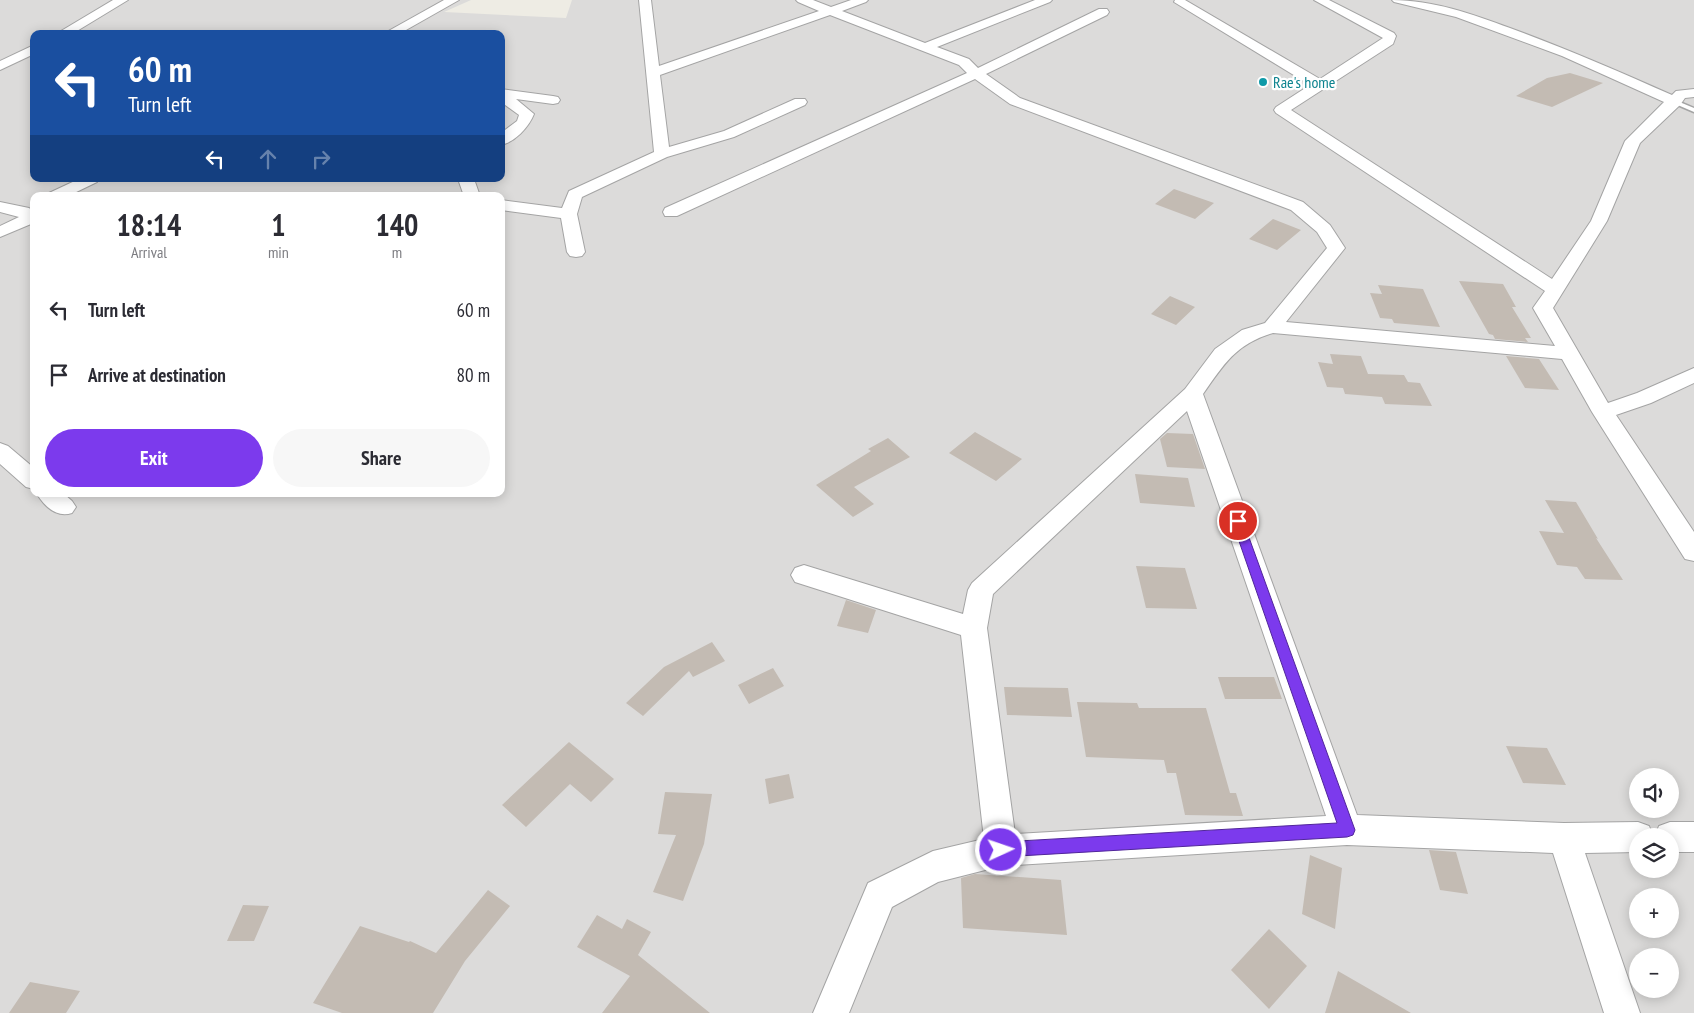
<!DOCTYPE html>
<meta charset="utf-8">
<style>
body{margin:0;font-family:"PT Sans Narrow",sans-serif;background:#f7f7f7;color:#2b2b33;height:100vh;display:flex;flex-direction:column;font-size:19px;white-space:nowrap}
*{box-sizing:border-box;margin:0}
p{font-size:16px;color:#7c7c81}
.icon{flex:none;width:28px;height:28px;fill:none;stroke:currentColor;stroke-width:2;stroke-linecap:round;stroke-linejoin:round}
.map{position:relative;flex:1;overflow:hidden}
.drawer{position:absolute;left:30px;top:192px;width:475px;height:305px;display:flex;flex-direction:column;background:#fff;border-radius:10px;box-shadow:0 2px 12px #0003}
.drawer>*{flex:none}
.guide{position:absolute;left:30px;top:30px;width:475px;height:152px;border-radius:10px;box-shadow:0 2px 12px #0003;background:#1a4fa0;color:#fff;overflow:hidden}
.buttons{position:absolute;left:1629px;top:768px;display:grid;gap:10px}
.buttons a{display:grid;place-items:center;width:50px;height:50px;border-radius:50%;background:#fff;box-shadow:0 2px 12px #0003;font-size:25px}
.pin{position:absolute;display:grid;place-items:center;width:42px;height:42px;color:#fff;margin:-21px;border:2px solid #fff;border-radius:50%;box-shadow:0 1px 5px #0007}
.me{position:absolute;width:55px;margin:-28px;rotate:87deg;stroke-linejoin:round;filter:drop-shadow(0 0 4px #0008)}
.turn{display:flex;align-items:center;gap:18px;height:105px;padding:0 15px;font-size:22px}
.turn .icon{width:65px;height:65px;stroke-width:2.5}
.turn b{display:block;font-size:35px;line-height:42px}
.lanes{display:flex;align-items:center;height:48px;padding:0 15px;background:#0003;justify-content:center;gap:25px;direction:ltr}
.lanes .off{opacity:.35}
.eta{display:flex;justify-content:space-evenly;align-items:center;height:85px;text-align:center}
.eta b{font-size:30px;font-weight:800;line-height:35px}
.primary-button{display:flex;gap:10px;margin-top:auto;padding:10px 15px}
.primary-button a{flex:1;height:58px;border-radius:30px;background:#7c3aed;color:#fff;font-size:20px;font-weight:800;line-height:58px;text-align:center}
.primary-button a+a{background:#f7f7f7;color:#2b2b33}
ul{padding:0;list-style:none}
li{display:flex;align-items:center;gap:15px;height:65px;padding:0 15px}
li div{flex:1}
li b{display:block;font-size:19px}
li em{font-style:normal}
.map>svg:first-child{display:block}
</style>
<div class="map">
<svg width="1694" height="1013" viewBox="0 0 1694 1013">
<rect width="100%" height="100%" fill="#eeece4"/>
<path fill="#dcdbda" fill-rule="evenodd" d="M 0,0 L 471,0 L 444,12 L 566,18 L 572,0 L 1694,0 L 1694,1013 L 0,1013 ZM 34,34 L 501,34 L 501,179 L 34,179 ZM 34,196 L 501,196 L 501,494 L 34,494 ZM 1638,776 L 1670,776 L 1670,809 L 1638,809 ZM 1638,836 L 1670,836 L 1670,869 L 1638,869 ZM 1638,896 L 1670,896 L 1670,929 L 1638,929 ZM 1638,956 L 1670,956 L 1670,989 L 1638,989 Z"/>
<path fill="#c3bbb3" d="M 1570,73 L 1603,83 L 1552,107 L 1516,96 L 1547,78 Z
M 1174,189 L 1214,203 L 1195,219 L 1155,204 Z
M 1273,219 L 1301,230 L 1277,250 L 1249,239 Z
M 1459,281 L 1503,284 L 1516,307 L 1512,307 L 1531,338 L 1525,338 L 1528,342 L 1495,339 L 1493,335 L 1489,334 Z
M 1378,285 L 1423,289 L 1440,327 L 1394,323 L 1392,319 L 1380,318 L 1370,293 L 1382,294 Z
M 1170,296 L 1195,307 L 1176,325 L 1151,314 Z
M 1330,354 L 1361,356 L 1368,374 L 1404,375 L 1408,382 L 1420,383 L 1432,406 L 1385,404 L 1382,397 L 1345,394 L 1343,388 L 1327,387 L 1318,362 L 1333,364 Z
M 1506,356 L 1539,359 L 1559,390 L 1525,388 Z
M 975,432 L 1022,459 L 996,481 L 949,453 Z
M 1167,433 L 1193,434 L 1205,469 L 1167,467 L 1160,439 Z
M 888,438 L 910,457 L 854,487 L 874,504 L 853,517 L 816,485 L 871,451 L 868,449 Z
M 1135,474 L 1188,478 L 1195,507 L 1140,503 Z
M 1545,500 L 1576,502 L 1598,539 L 1596,538 L 1623,580 L 1585,579 L 1577,567 L 1557,565 L 1539,531 L 1564,533 Z
M 1136,566 L 1185,568 L 1197,609 L 1146,608 Z
M 846,600 L 876,610 L 868,633 L 837,626 Z
M 712,642 L 725,661 L 693,677 L 689,671 L 643,716 L 626,703 L 664,667 Z
M 773,668 L 784,686 L 749,704 L 738,685 Z
M 1218,677 L 1274,677 L 1282,699 L 1225,699 Z
M 1004,687 L 1068,688 L 1072,717 L 1007,715 Z
M 1077,702 L 1137,703 L 1139,708 L 1206,708 L 1230,793 L 1236,793 L 1243,816 L 1185,815 L 1176,773 L 1167,773 L 1164,760 L 1086,757 Z
M 569,742 L 614,779 L 591,802 L 570,784 L 526,827 L 502,805 Z
M 1506,746 L 1547,748 L 1566,785 L 1523,783 Z
M 789,774 L 794,798 L 769,804 L 765,779 Z
M 665,792 L 712,794 L 704,844 L 683,901 L 653,892 L 676,835 L 658,834 Z
M 1429,850 L 1456,852 L 1468,894 L 1440,890 Z
M 1310,855 L 1342,868 L 1335,929 L 1302,914 Z
M 975,874 L 1061,880 L 1067,935 L 963,928 L 961,878 Z
M 488,890 L 510,906 L 465,961 L 433,1013 L 342,1013 L 313,1003 L 360,926 L 409,942 L 410,941 L 436,953 Z
M 243,905 L 269,906 L 254,941 L 227,941 Z
M 597,915 L 622,929 L 627,919 L 651,932 L 638,955 L 710,1013 L 602,1013 L 630,976 L 577,947 Z
M 1269,929 L 1307,966 L 1269,1009 L 1231,970 Z
M 1338,971 L 1411,1013 L 1325,1013 Z
M 30,982 L 80,991 L 66,1013 L 9,1013 Z"/>
<g fill="none" stroke-linecap="round" stroke-linejoin="round">
<g stroke="#a4a4a4" stroke-width="3">
<path id="lane" d="M 1673,101 L 1677,101 L 1694,108 L 1694,112 L 1673,103 Z"/>
</g>
<g stroke="#a4a4a4" stroke-width="2">
<path id="street" d="M 113,0 L 128,0 L 72,34 L 56,34 Z
M 444,0 L 459,0 L 399,34 L 383,34 Z
M 639,0 L 651,0 L 659,66 L 819,11 L 798,2 L 796,0 L 813,0 L 831,7 L 851,0 L 868,0 L 866,2 L 842,11 L 925,43 L 1035,0 L 1052,0 L 1050,2 L 937,47 L 969,59 L 978,68 L 1099,9 L 1107,9 L 1109,12 L 1107,15 L 986,74 L 1020,98 L 1303,202 L 1330,225 L 1345,248 L 1286,322 L 1555,346 L 1533,308 L 1545,291 L 1276,113 L 1274,110 L 1276,107 L 1310,85 L 1174,2 L 1175,0 L 1185,0 L 1320,79 L 1383,38 L 1314,0 L 1329,0 L 1394,33 L 1396,36 L 1393,44 L 1291,110 L 1552,279 L 1591,221 L 1625,141 L 1664,102 L 1562,56 L 1456,17 L 1394,2 L 1392,0 C 1433,0 1472,14 1510,28 C 1565,48 1618,71 1672,95 L 1676,91 L 1694,89 L 1694,97 L 1685,98 L 1680,105 L 1640,143 L 1607,221 L 1553,308 L 1608,403 L 1637,393 L 1694,368 L 1694,383 L 1651,403 L 1616,415 L 1694,532 L 1694,561 L 1685,559 L 1592,412 L 1562,359 L 1273,333 C 1236,344 1224,364 1203,394 L 1357,815 L 1564,823 L 1638,822 L 1649,826 L 1653,836 L 1638,836 L 1638,852 L 1585,853 L 1640,1013 L 1604,1013 L 1553,853 L 1347,845 L 1001,866 L 938,882 L 892,907 L 849,1013 L 813,1013 L 868,883 L 933,851 L 984,839 L 961,635 L 795,582 L 791,575 L 795,568 L 804,565 L 963,614 L 968,590 L 972,583 L 1185,389 L 1215,349 L 1242,330 L 1265,323 L 1327,248 L 1317,232 L 1291,210 L 1010,104 L 975,79 L 677,216 L 665,216 L 663,212 L 665,208 L 967,73 L 959,65 L 830,15 L 660,75 L 669,147 L 724,131 L 795,99 L 805,99 L 807,102 L 805,105 L 734,137 L 667,157 L 582,197 L 577,214 L 585,252 L 582,256 L 576,257 L 570,256 L 567,252 L 561,218 L 501,210 L 501,200 L 562,208 L 569,191 L 654,152 ZM 1187,411 L 1326,816 L 1015,834 L 987,628 L 993,594 Z
M 34,45 L 34,54 L 0,70 L 0,61 Z
M 501,89 L 553,96 L 558,97 L 560,100 L 558,103 L 553,104 L 516,99 L 534,114 C 529,127 515,142 501,145 L 501,133 L 517,121 L 519,115 L 501,102 Z
M 79,179 L 99,179 L 97,182 L 68,196 L 47,196 L 49,193 Z
M 458,179 L 474,179 L 480,196 L 464,196 Z
M 0,202 L 29,208 L 34,212 L 34,225 L 31,224 L 0,237 L 0,226 L 19,217 L 0,212 Z
M 0,443 L 8,446 L 34,468 L 34,489 L 26,487 L 0,464 Z
M 37,494 L 64,494 L 72,501 L 76,507 L 72,513 C 57,518 45,507 37,494 Z
M 1670,822 L 1694,822 L 1694,852 L 1670,852 L 1670,836 L 1655,836 L 1659,826 Z"/>
</g>
<use href="#lane" fill="#fff" fill-rule="evenodd"/>
<use href="#street" fill="#fff" fill-rule="evenodd"/>
</g>
<path fill="#7c3aed" stroke="#51269a" d="M 1238,517 L 1243,521 L 1355,830 L 1353,835 L 1347,837 L 1001,857 L 996,855 L 994,850 L 996,844 L 1001,842 L 1337,823 L 1232,521 Z"/>
<circle fill="#0f9aa8" stroke="#fff" stroke-width="2" cx="1263" cy="82" r="5"/>
<g text-anchor="middle" dominant-baseline="central" stroke-width="4.5" stroke-linejoin="round" paint-order="stroke">
<g font-size="16" fill="#0d838f" stroke="#fff" text-anchor="start">
<text x="1273" y="82">Rae's home</text>
</g>
</g>
</svg>
<div class="buttons">
<a><svg class="icon" aria-label="sound" viewBox="0 0 24 24"><path d="M4 9h4l5-4v14l-5-4H4zM17 9q2 3 0 6"/></svg></a>
<a><svg class="icon" aria-label="layers" viewBox="0 0 24 24"><path d="M12 4l9 5-9 5-9-5zM3 14l9 5 9-5"/></svg></a>
<a>+</a>
<a>−</a>
</div>
<div class="pin" style="left:1238px;top:521px;background:#d93025"><svg class="icon" aria-label="arrive" viewBox="0 0 24 24"><path d="M6 21V4h12l-3 4 3 4H6"/></svg></div>
<svg class="me" style="left:1001px;top:850px" viewBox="-20 -20 40 40"><circle r="17" fill="#7c3aed" stroke="#fff" stroke-width="3"/><path d="M0-11L8 9 0 5-8 9z" fill="#fff"/></svg>
<div class="guide">
<div class="turn"><svg class="icon" aria-label="left" viewBox="0 0 24 24"><path d="M17 20v-9H6M10 6l-5 5 5 5"/></svg><div><b>60 m</b>Turn left</div></div>
<div class="lanes"><svg class="icon" aria-label="left" viewBox="0 0 24 24"><path d="M17 20v-9H6M10 6l-5 5 5 5"/></svg><svg class="icon off" aria-label="ahead" viewBox="0 0 24 24"><path d="M12 20V5M6 11l6-6 6 6"/></svg><svg class="icon off" aria-label="right" viewBox="0 0 24 24"><path d="M7 20v-9h11M14 6l5 5-5 5"/></svg></div>
</div>
<section class="drawer">
<div class="eta">
<div><b>18:14</b><p>Arrival</p></div>
<div><b>1</b><p>min</p></div>
<div><b>140</b><p>m</p></div>
</div>
<ul>
<li><svg class="icon" aria-label="left" viewBox="0 0 24 24"><path d="M17 20v-9H6M10 6l-5 5 5 5"/></svg><div><b>Turn left</b></div><em>60 m</em></li>
<li><svg class="icon" aria-label="arrive" viewBox="0 0 24 24"><path d="M6 21V4h12l-3 4 3 4H6"/></svg><div><b>Arrive at destination</b></div><em>80 m</em></li>
</ul>
<div class="primary-button"><a>Exit</a><a>Share</a></div>
</section>
</div>
